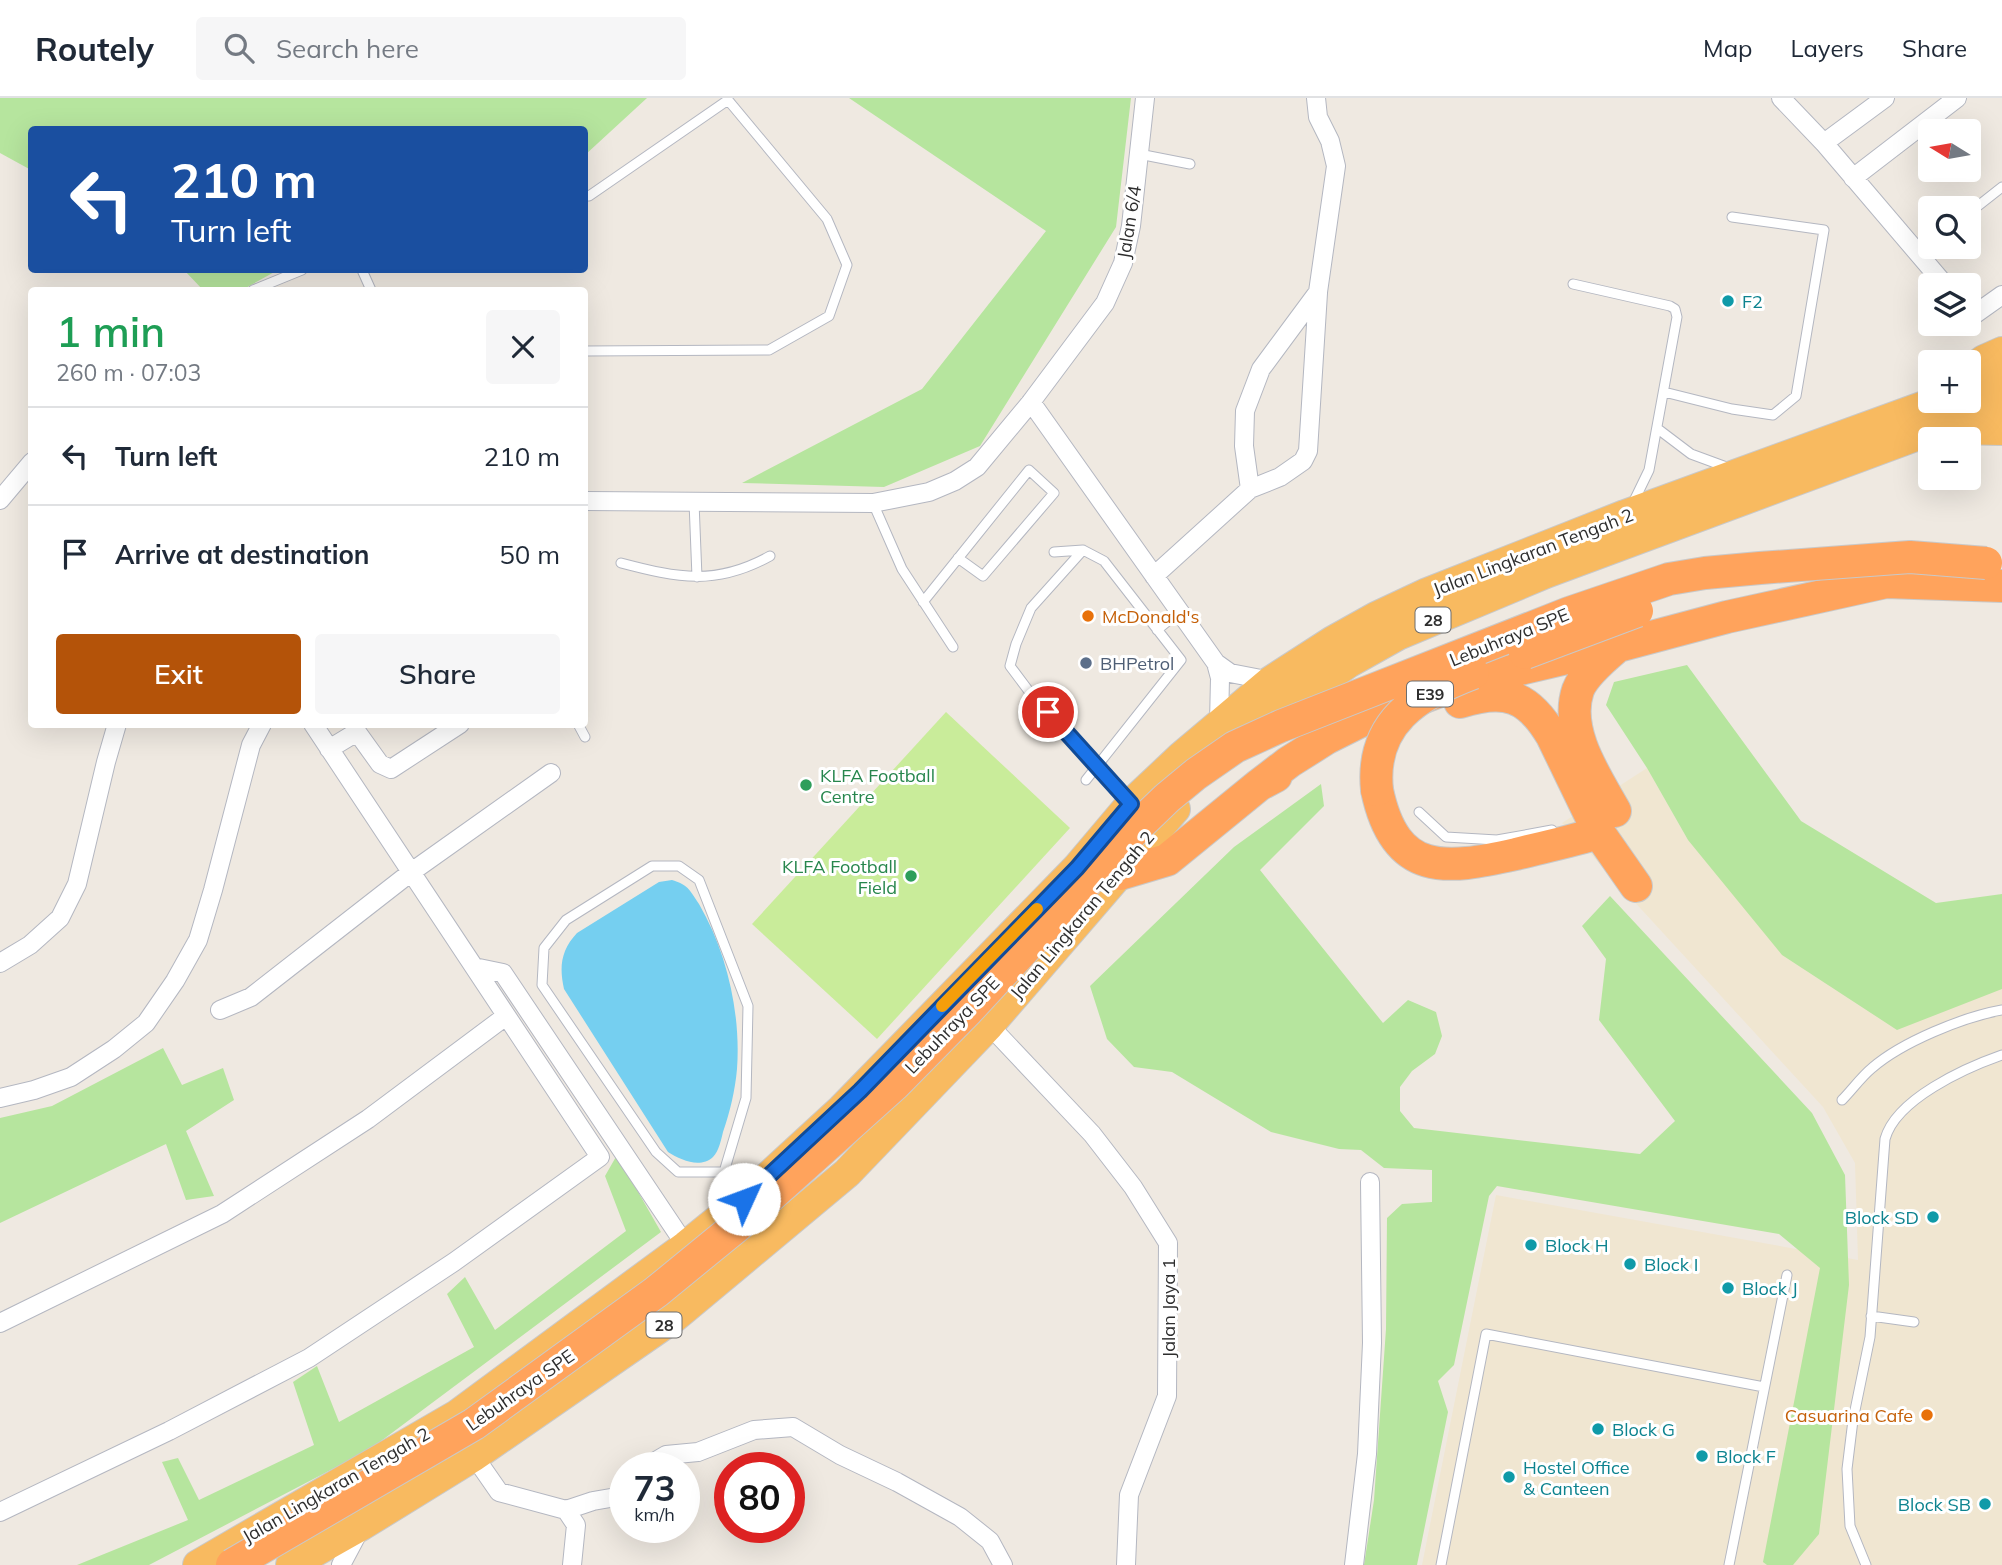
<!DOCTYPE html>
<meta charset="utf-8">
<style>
body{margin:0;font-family:Mulish,sans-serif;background:#f6f6f7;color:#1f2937;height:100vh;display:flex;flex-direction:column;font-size:26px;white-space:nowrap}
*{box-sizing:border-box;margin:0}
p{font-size:23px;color:#747a83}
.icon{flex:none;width:38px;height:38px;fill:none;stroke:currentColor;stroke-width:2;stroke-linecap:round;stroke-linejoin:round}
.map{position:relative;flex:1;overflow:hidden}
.panel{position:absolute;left:28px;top:189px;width:560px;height:441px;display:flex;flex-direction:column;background:#fff;border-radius:7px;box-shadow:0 7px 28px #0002}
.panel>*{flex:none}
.banner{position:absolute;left:28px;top:28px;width:560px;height:147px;border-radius:7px;box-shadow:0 7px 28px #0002;background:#1a4fa0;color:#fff;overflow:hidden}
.needle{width:46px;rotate:281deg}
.tools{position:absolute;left:1918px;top:21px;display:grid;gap:14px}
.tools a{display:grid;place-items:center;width:63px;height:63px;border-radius:7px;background:#fff;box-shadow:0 7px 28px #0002;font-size:35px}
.speed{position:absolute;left:609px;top:1354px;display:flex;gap:14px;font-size:35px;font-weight:700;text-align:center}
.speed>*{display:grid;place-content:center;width:91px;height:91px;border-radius:50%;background:#fff;box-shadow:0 7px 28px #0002;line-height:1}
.speed small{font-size:18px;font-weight:400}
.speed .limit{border:10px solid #d22;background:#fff;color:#111}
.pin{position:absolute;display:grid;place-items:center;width:60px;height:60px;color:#fff;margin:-30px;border:4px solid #fff;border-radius:50%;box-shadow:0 2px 7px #0007}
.me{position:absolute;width:77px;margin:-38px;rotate:47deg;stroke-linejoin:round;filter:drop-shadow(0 0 5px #0008)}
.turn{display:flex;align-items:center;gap:24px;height:147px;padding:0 28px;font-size:32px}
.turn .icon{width:91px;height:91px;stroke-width:2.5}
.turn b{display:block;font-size:49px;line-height:60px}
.round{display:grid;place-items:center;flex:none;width:74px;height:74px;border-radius:7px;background:#f6f6f7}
.overview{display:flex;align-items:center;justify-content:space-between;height:119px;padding:0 28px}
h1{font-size:42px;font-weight:600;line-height:52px;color:#1e9e55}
.cta{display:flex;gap:14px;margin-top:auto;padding:14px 28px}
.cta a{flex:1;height:80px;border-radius:7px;background:#b45309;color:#fff;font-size:28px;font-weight:600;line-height:80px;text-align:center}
.cta a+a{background:#f6f6f7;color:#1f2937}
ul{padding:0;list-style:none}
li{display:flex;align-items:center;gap:21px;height:98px;padding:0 28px;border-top:2px solid #e0e1e3}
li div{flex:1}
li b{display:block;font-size:26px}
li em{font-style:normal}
header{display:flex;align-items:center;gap:42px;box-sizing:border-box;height:98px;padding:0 35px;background:#fff;border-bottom:2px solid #e0e1e3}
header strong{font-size:33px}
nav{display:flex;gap:38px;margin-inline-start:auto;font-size:24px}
.search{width:490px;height:63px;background:#f6f6f7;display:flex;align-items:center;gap:18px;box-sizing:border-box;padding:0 24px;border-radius:7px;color:#747a83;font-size:26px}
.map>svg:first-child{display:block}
</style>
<header>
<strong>Routely</strong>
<div class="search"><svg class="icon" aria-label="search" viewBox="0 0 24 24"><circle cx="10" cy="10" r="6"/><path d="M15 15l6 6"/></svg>Search here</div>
<nav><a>Map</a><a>Layers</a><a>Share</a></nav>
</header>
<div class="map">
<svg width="2002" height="1467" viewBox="0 0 2002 1467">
<rect width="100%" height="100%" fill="#efe9e1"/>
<path fill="#f0e6d1" d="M 1647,670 L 1688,742 L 2002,891 L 2002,1467 L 1422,1467 L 1496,1097 L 1858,1162 L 1855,1065 L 1823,1009 L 1562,725 Z"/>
<path fill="#b6e59e" d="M 0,0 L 647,0 L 585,57 L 584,32 L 32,32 L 31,72 L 0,55 Z
M 849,0 L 1131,0 L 1116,129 L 980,348 L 884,389 L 742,385 L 922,291 L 1046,133 Z
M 184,172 L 278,172 L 242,192 L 203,192 Z
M 1687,567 L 1801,723 L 1936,805 L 2002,796 L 2002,891 L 1897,932 L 1782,857 L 1688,742 L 1647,670 L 1606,607 L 1614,584 Z
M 1321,686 L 1324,708 L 1260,772 L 1383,925 L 1408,902 L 1436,914 L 1442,938 L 1435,956 L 1412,973 L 1400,989 L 1400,1013 L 1414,1030 L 1640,1056 L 1675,1023 L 1599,922 L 1606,861 L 1582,828 L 1610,798 L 1812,1015 L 1845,1077 L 1849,1187 L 1819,1436 L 1793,1467 L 1767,1467 L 1763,1464 L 1820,1170 L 1779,1136 L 1497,1088 L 1489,1098 L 1454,1267 L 1438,1283 L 1448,1314 L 1417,1467 L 1364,1467 L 1374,1402 L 1386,1231 L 1387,1120 L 1402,1106 L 1432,1104 L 1432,1072 L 1384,1070 L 1361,1052 L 1339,1051 L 1271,1034 L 1172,974 L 1134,969 L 1107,941 L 1090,888 L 1234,749 Z
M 163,950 L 182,987 L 223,970 L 234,1002 L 186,1033 L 214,1098 L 186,1102 L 166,1046 L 0,1125 L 0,1020 L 52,1008 Z
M 617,1057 L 661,1134 L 369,1352 L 149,1467 L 77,1467 L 188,1422 L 162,1364 L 178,1360 L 199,1402 L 314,1347 L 293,1284 L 317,1268 L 339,1324 L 474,1249 L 447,1196 L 465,1179 L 495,1232 L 626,1133 L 605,1078 Z"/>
<path fill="#c9ec9a" d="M 946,614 L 1070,730 L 877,941 L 752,826 Z"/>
<path fill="#75cff0" d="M 672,782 C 675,783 679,784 682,786 C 690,790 694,799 699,806 C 727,854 741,916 737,971 C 735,993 730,1014 723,1034 C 721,1042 719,1053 713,1059 C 700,1071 681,1062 668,1054 L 564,891 C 559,869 561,852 577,835 L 659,784 Z"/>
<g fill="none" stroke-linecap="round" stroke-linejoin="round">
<g stroke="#b4b7c1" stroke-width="11">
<path id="service" d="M 1139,56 L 1190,66
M 584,98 L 589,98 L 728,2 L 827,121 L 847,167 L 829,218 L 769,252 L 584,253
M 1969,115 L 2002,89
M 1917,155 L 1930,145
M 362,172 L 371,192
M 1573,186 L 1670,208 L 1675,211 L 1677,219 L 1649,372 L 1633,405
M 253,192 L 302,172
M 1664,294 L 1732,311 L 1773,317 L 1796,298 L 1824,132 L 1732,119
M 1658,331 L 1691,356 L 1729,370
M 694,404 L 697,479
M 873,405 L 902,471 L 953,549
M 1083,452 L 1031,510 L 1016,546 L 1010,568 L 1031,596 L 1129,703
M 1054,454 L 1083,452 L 1104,463 L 1181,562 L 1086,682
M 621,465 C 678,480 716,488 770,458
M 923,504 L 1029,372 L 1054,395 L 983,478 L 958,460
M 1157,532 L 1179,514
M 578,626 L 585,639
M 1419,714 L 1446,739 L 1497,742 L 1552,732
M 1842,1002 C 1852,992 1861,979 1872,970 C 1902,944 1963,919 2002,912
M 724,1074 L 678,1074 L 656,1054 L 542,887 L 544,850 L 566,822 L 652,768 L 679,768 L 699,782 L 748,908 L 746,1000 L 724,1074 L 741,1097
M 1871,1218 L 1914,1224
M 1441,1467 L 1486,1236 L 1764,1289
M 1729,1467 L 1787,1177
M 1866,1467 L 1850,1428 L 1847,1371 L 1853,1322 L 1870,1239 L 1885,1041 C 1896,1001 1965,970 2002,957"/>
</g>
<g stroke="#b4b7c1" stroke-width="20">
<path id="minor" d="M 1781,0 L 1824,45 L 1945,187
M 1824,45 L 1885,0
M 1853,80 L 1957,0
M 1969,215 L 1971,219 L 2002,197
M 1031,304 L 1216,565 L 1230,575 L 1271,583
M 1250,391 L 1244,348 L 1245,313 L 1261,271 L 1318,194 L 1336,68 L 1330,43 L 1318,19 L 1316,0
M 0,402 L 32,364
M 584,403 L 873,405 L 929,394 L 955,383 L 977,369 L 1031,304 L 1105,205 L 1123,165 L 1131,128 L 1145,0
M 1154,478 L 1250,391 L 1280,379 L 1303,363 L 1308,353 L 1318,195
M 1216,565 L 1220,580 L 1219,625
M 329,651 L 357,634 L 380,666 L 391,671 L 460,626
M 0,865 L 30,847 L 60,820 L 77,786 L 106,664 L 117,626
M 474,869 L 503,875 L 686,1148
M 220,912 L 251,899 L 410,775 L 551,675
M 989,927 L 1092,1036 L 1133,1089 L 1168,1145 L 1167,1298 L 1129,1397 L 1126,1467
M 0,1000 L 34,992 L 71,979 L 114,951 L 146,925 L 175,883 L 198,842 L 213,792 L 251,647 L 262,626
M 0,1225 L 222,1116 L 368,1021 L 506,918
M 474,1358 L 499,1394 L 566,1412 L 576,1427 L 572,1467
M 644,1370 L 666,1357 L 698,1354 L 754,1332 L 793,1329 L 840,1357 L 897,1384 L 960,1419 L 990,1443 L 1003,1467
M 566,1412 L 593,1403 L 622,1398 L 625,1394
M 0,1414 L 169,1333 L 309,1260 L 454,1164 L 600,1059 L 313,626
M 341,1467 L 359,1433
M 1354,1467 L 1367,1356 L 1372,1245 L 1370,1084"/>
</g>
<g stroke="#c9c9c9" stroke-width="32">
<path id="trunk" d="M 1969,274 L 1984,262 L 2002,254
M 1969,291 L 2002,279
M 1950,331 L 2002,332
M 1254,636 L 1291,604 L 1348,565 L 1398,537 L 1546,475 L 2002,306
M 198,1467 L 457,1317 L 686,1148 L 744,1101 L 842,1011 L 1077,770 L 1131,706 L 1182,658 L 1271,583 L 1333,543 L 1376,519 L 1425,496 L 1625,417 L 1938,303
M 291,1467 L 362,1427 L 474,1358 L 672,1221 L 847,1075 L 989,927 L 1175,711"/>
</g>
<g stroke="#c9c9c9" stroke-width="34">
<path id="motorway" d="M 1460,604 C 1505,590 1528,597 1552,638 L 1599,735 L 1636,788
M 1259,687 L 1289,664 L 1327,640 L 1365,621 L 1464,584 L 1618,548 L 1727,519 L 1886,484 L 2002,488
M 1377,692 C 1395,779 1445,772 1516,756 C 1544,749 1572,743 1599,735
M 1615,713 C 1596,679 1564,633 1578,592 C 1584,576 1605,559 1618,548
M 1120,776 L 1167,762 L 1259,687 L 1276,678"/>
</g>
<use href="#service" stroke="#fff" stroke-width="9"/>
<use href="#minor" stroke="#fff" stroke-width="18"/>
<use href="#trunk" stroke="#f8ba60" stroke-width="30"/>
<use href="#motorway" stroke="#ffa35c" stroke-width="32"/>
<g stroke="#c9c9c9" stroke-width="34" stroke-linecap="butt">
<path id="motorway-bridge" d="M 1525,555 L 1637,513
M 1377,692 C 1370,625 1417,596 1473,575
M 232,1467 L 474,1326 L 656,1194 L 738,1127 L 895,986 L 968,912 L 1141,725 L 1167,700 L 1196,676 L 1235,649 L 1281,628 L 1569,515 L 1669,481 L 1705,475 L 1760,470 L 1910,459 L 1986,465"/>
</g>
<use href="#motorway-bridge" stroke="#ffa35c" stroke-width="32"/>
</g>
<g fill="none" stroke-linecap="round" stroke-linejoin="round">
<g stroke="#114b97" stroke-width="18">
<path id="route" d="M 744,1101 L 860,993 L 1077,770 L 1131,706 L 1048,614"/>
</g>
<use href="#route" stroke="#1a73e8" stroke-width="12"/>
<path stroke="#f59e0b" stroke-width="12" d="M 942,908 L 1037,811"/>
</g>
<g fill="#0f9aa8" stroke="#fff" stroke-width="2.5">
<circle cx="1728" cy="203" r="7"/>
<circle cx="1933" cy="1119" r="7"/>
<circle cx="1531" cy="1147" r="7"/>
<circle cx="1630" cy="1166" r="7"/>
<circle cx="1728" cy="1190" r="7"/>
<circle cx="1598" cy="1331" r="7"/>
<circle cx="1702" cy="1358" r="7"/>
<circle cx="1509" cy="1379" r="7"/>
<circle cx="1985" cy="1406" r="7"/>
</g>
<g fill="#e8710a" stroke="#fff" stroke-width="2.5">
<circle cx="1088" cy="518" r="7"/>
<circle cx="1927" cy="1317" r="7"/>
</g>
<circle fill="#5c6f8a" stroke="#fff" stroke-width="2.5" cx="1086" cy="565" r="7"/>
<g fill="#2e9e5b" stroke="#fff" stroke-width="2.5">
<circle cx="806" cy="687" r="7"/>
<circle cx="911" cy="778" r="7"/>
</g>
<g text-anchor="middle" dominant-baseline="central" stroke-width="6" stroke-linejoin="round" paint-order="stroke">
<g fill="#fff" stroke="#6d6d6d" stroke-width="2">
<rect x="1415.5" y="509.5" width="35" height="25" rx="5"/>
<rect x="1407" y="583.5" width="46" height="25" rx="5"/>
<rect x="646.5" y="1214.5" width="35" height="25" rx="5"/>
</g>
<g font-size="16" font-weight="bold" fill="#2e2e2e">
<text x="1433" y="522">28</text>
<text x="1430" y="596">E39</text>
<text x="664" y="1227">28</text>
</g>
<g font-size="18" fill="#2e2e2e" stroke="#fff">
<text transform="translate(1129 124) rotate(-81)">Jalan 6/4</text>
<text transform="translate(1533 454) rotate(-21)">Jalan Lingkaran Tengah 2</text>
<text transform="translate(1509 539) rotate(-22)">Lebuhraya SPE</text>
<text transform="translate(1082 817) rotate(-50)">Jalan Lingkaran Tengah 2</text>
<text transform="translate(952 927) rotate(-46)">Lebuhraya SPE</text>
<text transform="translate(1168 1210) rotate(-90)">Jalan Jaya 1</text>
<text transform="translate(520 1292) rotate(-35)">Lebuhraya SPE</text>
<text transform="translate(336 1387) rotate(-30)">Jalan Lingkaran Tengah 2</text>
</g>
<g font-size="18" fill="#0d838f" stroke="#fff" text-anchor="start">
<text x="1742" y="203">F2</text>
<text x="1919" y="1119" text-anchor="end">Block SD</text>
<text x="1545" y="1147">Block H</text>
<text x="1644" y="1166">Block I</text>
<text x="1742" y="1190">Block J</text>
<text x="1612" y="1331">Block G</text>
<text x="1716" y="1358">Block F</text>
<text x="1523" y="1369">Hostel Office<tspan x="1523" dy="21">&amp; Canteen</tspan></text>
<text x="1971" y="1406" text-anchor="end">Block SB</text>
</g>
<g font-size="18" fill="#c56008" stroke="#fff" text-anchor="start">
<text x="1102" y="518">McDonald's</text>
<text x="1913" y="1317" text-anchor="end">Casuarina Cafe</text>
</g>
<g font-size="18" fill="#4e5e75" stroke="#fff" text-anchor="start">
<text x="1100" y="565">BHPetrol</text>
</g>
<g font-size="18" fill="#27864d" stroke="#fff" text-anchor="start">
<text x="820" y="677">KLFA Football<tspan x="820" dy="21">Centre</tspan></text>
<text x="897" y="768" text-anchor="end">KLFA Football<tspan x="897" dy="21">Field</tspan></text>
</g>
</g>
</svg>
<div class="tools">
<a><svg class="needle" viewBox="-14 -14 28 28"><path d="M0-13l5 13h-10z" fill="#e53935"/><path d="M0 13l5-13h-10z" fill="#747a83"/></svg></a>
<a><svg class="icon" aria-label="search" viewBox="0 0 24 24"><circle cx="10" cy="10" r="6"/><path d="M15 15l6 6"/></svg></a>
<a><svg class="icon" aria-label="layers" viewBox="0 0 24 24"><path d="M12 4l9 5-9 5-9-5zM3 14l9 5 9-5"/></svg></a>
<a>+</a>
<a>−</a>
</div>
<div class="speed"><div>73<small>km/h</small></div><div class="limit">80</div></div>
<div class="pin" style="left:1048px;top:614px;background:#d93025"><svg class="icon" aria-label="arrive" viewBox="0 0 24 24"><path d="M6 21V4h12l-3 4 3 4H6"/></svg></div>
<svg class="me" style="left:744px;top:1101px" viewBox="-20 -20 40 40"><circle r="19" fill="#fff"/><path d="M0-13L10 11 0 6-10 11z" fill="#1a73e8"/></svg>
<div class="banner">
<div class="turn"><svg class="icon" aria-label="left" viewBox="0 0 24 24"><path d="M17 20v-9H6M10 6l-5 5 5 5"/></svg><div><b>210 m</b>Turn left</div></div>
</div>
<section class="panel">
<div class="overview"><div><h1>1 min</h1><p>260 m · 07:03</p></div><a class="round"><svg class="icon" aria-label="close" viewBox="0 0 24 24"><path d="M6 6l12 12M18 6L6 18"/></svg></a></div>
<ul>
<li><svg class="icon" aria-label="left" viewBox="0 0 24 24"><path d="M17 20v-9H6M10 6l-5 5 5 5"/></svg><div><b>Turn left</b></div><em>210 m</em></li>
<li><svg class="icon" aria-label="arrive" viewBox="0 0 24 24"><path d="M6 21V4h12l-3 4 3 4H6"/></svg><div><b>Arrive at destination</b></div><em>50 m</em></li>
</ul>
<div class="cta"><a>Exit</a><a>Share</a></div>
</section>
</div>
